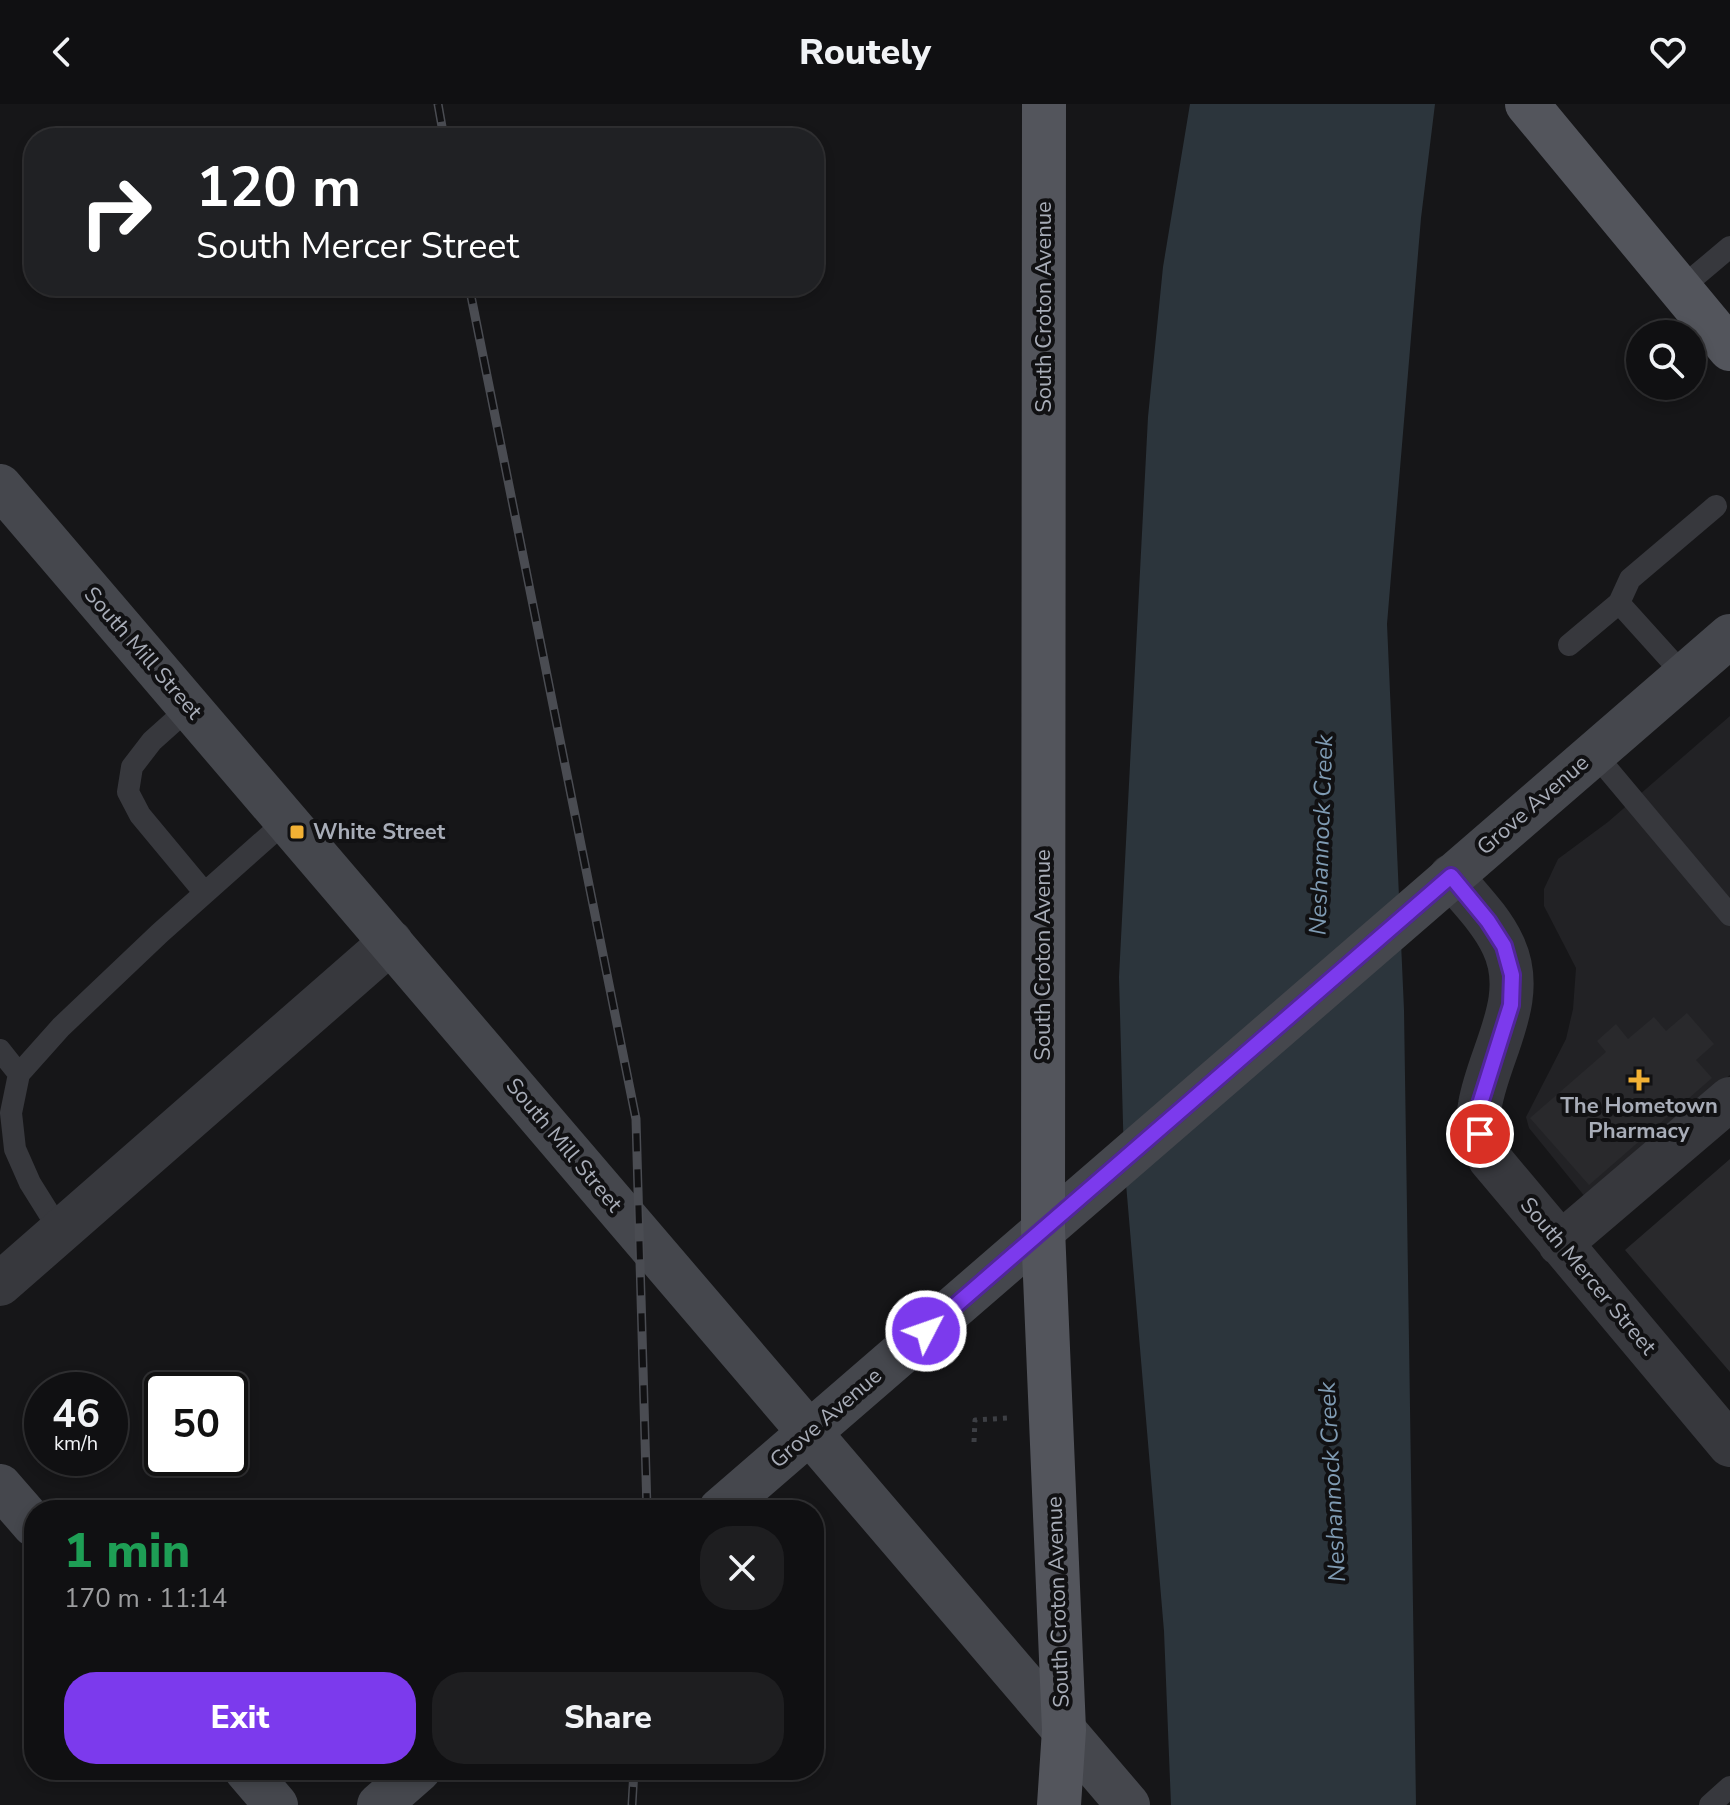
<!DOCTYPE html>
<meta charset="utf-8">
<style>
body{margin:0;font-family:"Nunito Sans",sans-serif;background:#1e1e20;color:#f1f3f6;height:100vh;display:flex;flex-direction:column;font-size:30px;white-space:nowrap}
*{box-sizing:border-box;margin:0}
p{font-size:26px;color:#9c9d9f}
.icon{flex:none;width:44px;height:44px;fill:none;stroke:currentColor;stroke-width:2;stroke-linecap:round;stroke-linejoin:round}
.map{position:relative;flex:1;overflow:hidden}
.drawer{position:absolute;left:24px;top:1396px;width:800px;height:280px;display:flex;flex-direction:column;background:#101012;border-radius:32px;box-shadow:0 4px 12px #0003,0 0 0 2px #303032}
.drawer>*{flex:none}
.guide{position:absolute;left:24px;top:24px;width:800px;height:168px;border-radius:32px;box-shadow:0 4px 12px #0003,0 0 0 2px #303032;background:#202124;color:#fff;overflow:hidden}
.fabs{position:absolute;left:1626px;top:216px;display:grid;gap:16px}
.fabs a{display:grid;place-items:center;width:80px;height:80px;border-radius:50%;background:#101012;box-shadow:0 4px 12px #0003,0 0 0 2px #303032;font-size:40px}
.speed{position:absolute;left:24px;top:1268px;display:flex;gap:16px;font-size:40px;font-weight:700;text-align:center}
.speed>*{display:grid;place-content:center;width:104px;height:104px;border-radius:50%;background:#101012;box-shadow:0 4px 12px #0003,0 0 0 2px #303032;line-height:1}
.speed small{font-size:20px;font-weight:400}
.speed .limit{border:4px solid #111;border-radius:12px;background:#fff;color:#111}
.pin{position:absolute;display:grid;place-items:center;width:68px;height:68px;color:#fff;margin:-34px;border:4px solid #fff;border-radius:50%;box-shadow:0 2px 8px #0007}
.me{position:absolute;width:88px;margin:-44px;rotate:49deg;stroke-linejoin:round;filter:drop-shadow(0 0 6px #0008)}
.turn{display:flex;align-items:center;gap:28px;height:168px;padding:0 40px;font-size:36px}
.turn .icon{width:104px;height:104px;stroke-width:2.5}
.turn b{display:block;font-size:56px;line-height:68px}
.round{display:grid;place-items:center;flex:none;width:84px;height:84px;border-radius:32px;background:#1e1e20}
.overview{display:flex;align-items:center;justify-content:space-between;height:136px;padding:0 40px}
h1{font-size:48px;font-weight:800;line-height:60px;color:#1e9e55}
.button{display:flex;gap:16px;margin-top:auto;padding:16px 40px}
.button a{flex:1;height:92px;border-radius:32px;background:#7c3aed;color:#fff;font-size:32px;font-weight:800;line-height:92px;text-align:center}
.button a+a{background:#1e1e20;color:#f1f3f6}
header{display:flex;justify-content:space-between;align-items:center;height:104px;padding:0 40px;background:#101012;font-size:36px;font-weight:800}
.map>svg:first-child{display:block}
</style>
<header><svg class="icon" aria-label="back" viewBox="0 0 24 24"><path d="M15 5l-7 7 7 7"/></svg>Routely<svg class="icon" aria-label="heart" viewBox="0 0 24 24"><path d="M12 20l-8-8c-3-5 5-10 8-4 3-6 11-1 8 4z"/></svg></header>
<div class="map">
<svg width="1730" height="1701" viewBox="0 0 1730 1701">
<rect width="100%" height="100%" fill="#161618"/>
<path fill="#222225" d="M 1730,612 L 1730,971 L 1586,1094 L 1529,1024 L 1526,1013 L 1566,935 L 1573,905 L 1576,864 L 1544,802 L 1544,785 L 1558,755 L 1608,718 Z"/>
<path fill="#2c353c" d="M 1190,0 L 1435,0 L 1421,114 L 1387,520 L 1404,906 L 1416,1701 L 1171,1701 L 1164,1527 L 1124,1056 L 1119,873 L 1148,313 L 1163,163 Z"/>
<path fill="#29292c" d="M 1687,909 L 1714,940 L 1696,956 L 1712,974 L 1589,1081 L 1530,1014 L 1606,948 L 1597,937 L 1616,920 L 1628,935 L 1654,913 L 1666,927 Z
M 1730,1055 L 1730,1268 L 1625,1146 Z"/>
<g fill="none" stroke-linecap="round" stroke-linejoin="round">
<path stroke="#3d3f44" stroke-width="5" stroke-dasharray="4 6" stroke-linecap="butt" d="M 974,1338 L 975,1316 L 1008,1314"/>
<path stroke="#37383d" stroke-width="22" d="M 1680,185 L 1730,143
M 1569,541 L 1619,499
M 1684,571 L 1619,499 L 1630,475 L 1716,402
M 190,603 L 152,637 L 132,663 L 128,688 L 140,711 L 204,788
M 1594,649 L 1730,811
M 0,946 L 19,970
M 60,1127 L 30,1079 L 15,1045 L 11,1009 L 19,970 L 61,923 L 160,829 L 287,716
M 1710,1701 L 1730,1683"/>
<path stroke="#37383d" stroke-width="44" d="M 1451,772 C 1469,794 1491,815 1503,841 C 1529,895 1489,948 1480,1001 C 1476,1020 1483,1038 1490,1055 L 1730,1341
M 1560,1140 L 1730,995
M 0,1180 L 391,838"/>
<path stroke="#45474d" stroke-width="44" d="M 0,382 L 1128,1701
M 0,1382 L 34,1421
M 720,1406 L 1730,532
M 246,1666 L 276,1701
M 379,1701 L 419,1666"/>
<path stroke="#53555c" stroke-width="44" d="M 1044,0 L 1043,1125 L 1064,1626 L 1059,1701
M 1527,0 L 1730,245"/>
<g stroke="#4a4c52" stroke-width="9">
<path id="rail" d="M 438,0 L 444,34
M 469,182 L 636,1015 L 647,1406
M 632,1701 L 634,1666"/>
</g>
<use href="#rail" stroke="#111113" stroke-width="6" stroke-dasharray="18" stroke-linecap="butt"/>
</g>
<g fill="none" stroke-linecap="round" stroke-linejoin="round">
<g stroke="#51269a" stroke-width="20">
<path id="route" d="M 926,1227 L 1451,772 L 1488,817 L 1504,842 L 1512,871 L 1511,901 L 1479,1003 L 1480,1030"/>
</g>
<use href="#route" stroke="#7c3aed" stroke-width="14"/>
</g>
<g fill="#f2b134" stroke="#111113" stroke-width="3">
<rect x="289" y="720" width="16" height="16" rx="4"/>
<path d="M1635 964h8v8h8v8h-8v8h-8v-8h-8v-8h8z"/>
</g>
<g text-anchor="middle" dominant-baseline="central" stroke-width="8" stroke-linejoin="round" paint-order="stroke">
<g font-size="22" fill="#a8adb8" stroke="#111113">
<text transform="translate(1044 203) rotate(-90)">South Croton Avenue</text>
<text transform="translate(143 549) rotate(49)">South Mill Street</text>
<text transform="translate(1533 701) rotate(-41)">Grove Avenue</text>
<text transform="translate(1043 851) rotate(-90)">South Croton Avenue</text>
<text transform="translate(564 1041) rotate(50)">South Mill Street</text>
<text transform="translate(1588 1172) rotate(50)">South Mercer Street</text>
<text transform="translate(826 1314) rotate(-41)">Grove Avenue</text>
<text transform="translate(1058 1498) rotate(-92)">South Croton Avenue</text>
</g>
<g font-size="22" font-weight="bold" fill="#a8adb8" stroke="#111113" text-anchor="start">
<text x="313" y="728">White Street</text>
<text x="1639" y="1002" text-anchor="middle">The Hometown<tspan x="1639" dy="25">Pharmacy</tspan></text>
</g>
<g font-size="24" font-style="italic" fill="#7f9bb3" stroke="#111113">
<text transform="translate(1321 731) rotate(-88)">Neshannock Creek</text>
<text transform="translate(1332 1378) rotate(-93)">Neshannock Creek</text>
</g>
</g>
</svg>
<div class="fabs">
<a><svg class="icon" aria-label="search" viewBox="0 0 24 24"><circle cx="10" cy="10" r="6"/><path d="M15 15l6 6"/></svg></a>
</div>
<div class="speed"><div>46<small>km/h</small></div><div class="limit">50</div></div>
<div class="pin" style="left:1480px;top:1030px;background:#d93025"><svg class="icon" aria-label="arrive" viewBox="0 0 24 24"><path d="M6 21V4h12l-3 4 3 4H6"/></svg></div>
<svg class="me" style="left:926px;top:1227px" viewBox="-20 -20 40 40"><circle r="17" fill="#7c3aed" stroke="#fff" stroke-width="3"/><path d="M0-11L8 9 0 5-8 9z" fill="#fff"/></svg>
<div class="guide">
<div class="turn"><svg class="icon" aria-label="right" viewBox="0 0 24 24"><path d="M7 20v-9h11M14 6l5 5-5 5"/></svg><div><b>120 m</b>South Mercer Street</div></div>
</div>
<section class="drawer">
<div class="overview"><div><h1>1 min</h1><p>170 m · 11:14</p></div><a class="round"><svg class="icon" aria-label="close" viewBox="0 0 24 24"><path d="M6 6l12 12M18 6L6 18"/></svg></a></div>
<div class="button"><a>Exit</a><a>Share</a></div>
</section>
</div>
